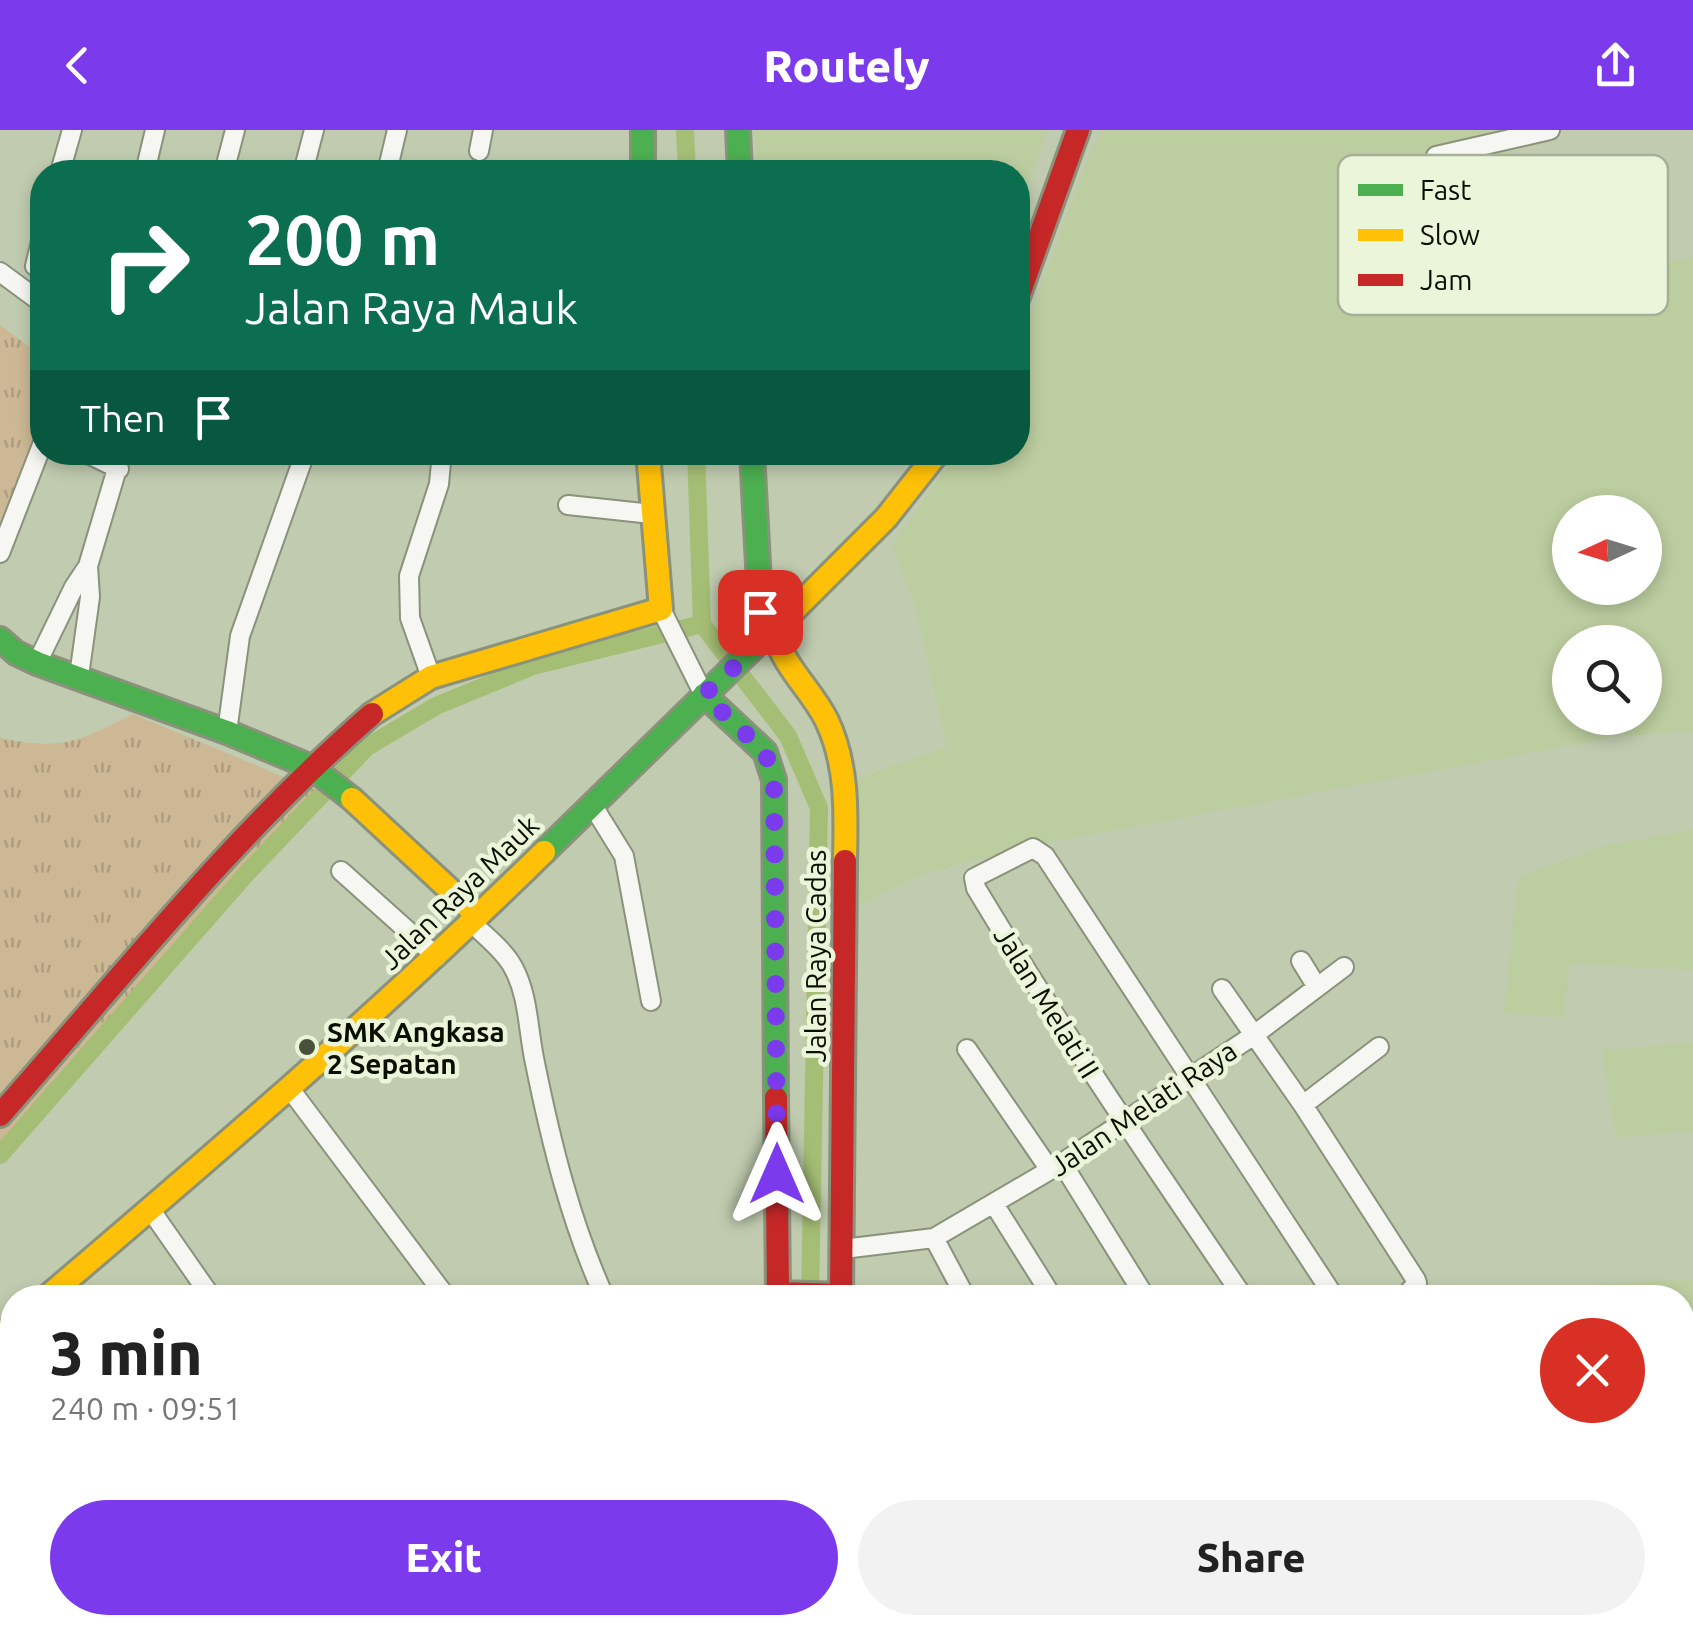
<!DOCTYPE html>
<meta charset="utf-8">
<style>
body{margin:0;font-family:Ubuntu,sans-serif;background:#f2f2f2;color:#222;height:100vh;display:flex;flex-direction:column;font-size:38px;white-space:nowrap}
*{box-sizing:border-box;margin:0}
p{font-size:32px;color:#767676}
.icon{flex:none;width:55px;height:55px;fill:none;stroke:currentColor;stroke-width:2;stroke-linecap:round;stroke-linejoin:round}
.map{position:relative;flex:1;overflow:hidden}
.side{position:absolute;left:0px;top:1155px;width:1695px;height:350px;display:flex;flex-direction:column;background:#fff;border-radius:40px 40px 0 0;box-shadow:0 5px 15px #0003}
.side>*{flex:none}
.banner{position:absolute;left:30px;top:30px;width:1000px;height:305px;border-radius:40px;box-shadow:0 5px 15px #0003;background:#0b6e4f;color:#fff;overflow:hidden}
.needle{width:65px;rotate:266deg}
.buttons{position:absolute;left:1552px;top:365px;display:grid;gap:20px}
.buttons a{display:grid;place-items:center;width:110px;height:110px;border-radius:50%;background:#fff;box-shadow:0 5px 15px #0003;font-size:50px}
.pin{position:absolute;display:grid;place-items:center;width:85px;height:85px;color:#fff;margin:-42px;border-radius:20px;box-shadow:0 5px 15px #0006}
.me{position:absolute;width:110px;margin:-55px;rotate:0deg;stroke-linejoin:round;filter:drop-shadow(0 0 8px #0008)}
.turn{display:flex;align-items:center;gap:35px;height:210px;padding:0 50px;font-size:45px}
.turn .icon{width:130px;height:130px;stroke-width:2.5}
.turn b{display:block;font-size:70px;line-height:85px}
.then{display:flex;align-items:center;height:95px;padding:0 50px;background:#0003;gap:20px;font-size:38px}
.round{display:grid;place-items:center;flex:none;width:105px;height:105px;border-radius:52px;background:#f2f2f2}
.summary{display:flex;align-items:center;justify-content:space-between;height:170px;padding:0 50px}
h1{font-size:60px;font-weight:800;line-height:75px}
.action{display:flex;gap:20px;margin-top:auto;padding:20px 50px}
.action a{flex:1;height:115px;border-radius:60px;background:#7c3aed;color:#fff;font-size:40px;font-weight:800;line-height:115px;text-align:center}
.action a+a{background:#f2f2f2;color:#222}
header{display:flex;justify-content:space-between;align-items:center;height:130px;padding:0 50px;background:#7c3aed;color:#fff;font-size:45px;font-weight:800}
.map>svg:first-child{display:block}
</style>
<header><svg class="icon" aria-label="back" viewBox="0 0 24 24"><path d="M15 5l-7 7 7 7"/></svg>Routely<svg class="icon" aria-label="share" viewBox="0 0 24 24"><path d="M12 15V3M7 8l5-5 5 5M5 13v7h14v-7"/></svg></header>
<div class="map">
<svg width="1693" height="1505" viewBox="0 0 1693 1505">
<defs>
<pattern id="grass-tufts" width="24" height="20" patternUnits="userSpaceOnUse" patternTransform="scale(2.5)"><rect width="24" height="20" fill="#ccb894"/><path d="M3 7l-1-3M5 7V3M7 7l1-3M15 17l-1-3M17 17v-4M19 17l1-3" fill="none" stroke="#ae9d7e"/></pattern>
</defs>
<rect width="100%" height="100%" fill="#c0cbaf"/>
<path fill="#bccd9f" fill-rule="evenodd" d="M 755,0 L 1047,0 L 1018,85 L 1018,42 L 756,42 Z
M 1104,0 L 1512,0 L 1508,1 L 1536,145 L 1693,128 L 1693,601 L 1615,607 L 1039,714 L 925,743 L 837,786 L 839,655 L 947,617 L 916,478 L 892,415 L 957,323 L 1018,322 L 1018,219 L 1090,23 ZM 1570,382 L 1645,382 L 1645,458 L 1570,458 ZM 1570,512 L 1645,512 L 1645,588 L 1570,588 Z
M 1693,700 L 1693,840 L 1570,833 L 1563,887 L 1504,883 L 1518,747 L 1608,715 Z
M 1693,913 L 1693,1001 L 1616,1007 L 1602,920 Z
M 1693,1149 L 1693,1223 L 1683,1224 L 1682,1168 L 1576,1167 L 1576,1156 Z
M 1693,1255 L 1693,1505 L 1136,1505 L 1134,1493 L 1682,1492 L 1682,1256 Z"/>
<path fill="url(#grass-tufts)" d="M 0,195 L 42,226 L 42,293 L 0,414 Z
M 133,584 L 315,660 L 0,1019 L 0,608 C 63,621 77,612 133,584 Z"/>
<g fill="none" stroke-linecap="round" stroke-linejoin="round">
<path stroke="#a5be75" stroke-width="18" d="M 685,0 L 687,42
M 696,322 L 702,494
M 702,494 L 788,606 L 819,678 L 810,1168
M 0,1025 L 246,744 L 367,617 L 436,576 L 533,536 L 702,494
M 805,1492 L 805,1505"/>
<g stroke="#8a927b" stroke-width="22">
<path id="street" d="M 479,21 L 483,0
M 1436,26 L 1550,0
M 60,42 L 72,0
M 145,42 L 155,0
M 224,42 L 235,0
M 303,42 L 314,0
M 387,42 L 397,0
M 42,107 L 35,136 L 42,141
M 0,142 L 42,173
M 84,322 L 119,339
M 568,375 L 652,384
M 0,423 L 42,315
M 661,479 L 704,565
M 37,533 L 74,457 L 88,436
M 79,546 L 90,467 L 88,436 L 122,322
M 431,547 L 410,488 L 409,446 L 439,354 L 442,322
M 227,602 L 240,506 L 305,323
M 593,676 L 624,726 L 651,871
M 341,741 L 437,827
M 472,793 C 485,806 504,820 513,837 C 529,866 528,902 535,933 C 551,1012 571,1094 605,1168
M 1301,831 L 1317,857
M 1222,859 L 1303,975 L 1416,1150 L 1417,1153 L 1407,1164 L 1393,1168
M 967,919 L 1050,1040
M 290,959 L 447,1168
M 1303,975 L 1379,917
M 1062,1033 L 1146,1168
M 994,1074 L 1053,1168
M 150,1079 L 212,1168
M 934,1108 L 966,1168
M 843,1119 L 934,1108 L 1062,1033 L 1254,905 L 1344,837
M 1244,1168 C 1152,1033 1060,898 976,758 L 974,748 L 1033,718 L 1045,726 L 1335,1168
M 0,1295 L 0,1315
M 0,1382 L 12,1386
M 781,1492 L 782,1505
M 983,1492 L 988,1505
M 122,1505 L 125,1492
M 258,1505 L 258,1492
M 356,1505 L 357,1492
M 529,1505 L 529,1492"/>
</g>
<g stroke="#8a927b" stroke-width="28">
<path id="fast" d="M 643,0 L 643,42
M 738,0 L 740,42
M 0,509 L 16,523 L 37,533 L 227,602 L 311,637 L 352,669
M 704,565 L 765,622 L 774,650 L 776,968
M 544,722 L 754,517 L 761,490 L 752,322
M 848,1492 L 848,1505"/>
</g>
<g stroke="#8a927b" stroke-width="28">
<path id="slow" d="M 372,584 L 431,547 L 661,479 L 648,322
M 352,669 L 478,786
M 845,731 C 846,683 848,636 827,591 C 812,560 783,537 775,503 L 782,492 L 886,388 L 938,322
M 46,1168 C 216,1023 385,878 544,722
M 0,1206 L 12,1196"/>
</g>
<g stroke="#8a927b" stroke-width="28">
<path id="jam" d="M 1018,167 L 1078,0
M 776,968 L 778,1163 L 841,1165 L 845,731
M 0,985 C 120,849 234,704 372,584"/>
</g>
<use href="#street" stroke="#f6f7f3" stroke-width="18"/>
<use href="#fast" stroke="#4caf50" stroke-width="22"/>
<use href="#slow" stroke="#ffc107" stroke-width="22"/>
<use href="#jam" stroke="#c62828" stroke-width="22"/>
</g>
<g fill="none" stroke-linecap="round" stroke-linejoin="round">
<path stroke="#7c3aed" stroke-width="18" stroke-dasharray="0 32.4" d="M 760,482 C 764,521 728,540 704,565 L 765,622 L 774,650 L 777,1044"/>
</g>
<circle fill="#49513d" stroke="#eaf5da" stroke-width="4" cx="307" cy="917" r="10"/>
<g text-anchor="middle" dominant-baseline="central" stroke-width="9" stroke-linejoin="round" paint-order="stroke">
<g font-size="28" fill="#090f00" stroke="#eaf5da">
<text transform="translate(459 762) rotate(-44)">Jalan Raya Mauk</text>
<text transform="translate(815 826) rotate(-90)">Jalan Raya Cadas</text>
<text transform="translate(1047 872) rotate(58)">Jalan Melati II</text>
<text transform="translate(1143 978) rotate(-34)">Jalan Melati Raya</text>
</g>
<g font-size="28" font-weight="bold" fill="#090f00" stroke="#eaf5da" text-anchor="start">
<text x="327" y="901">SMK Angkasa<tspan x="327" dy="32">2 Sepatan</tspan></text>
</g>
</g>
<rect x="1338" y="25" width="330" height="160" rx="15" fill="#eaf5da" stroke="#a6b099" stroke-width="2.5"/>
<rect x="1358" y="54" width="45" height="12" fill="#4caf50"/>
<rect x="1358" y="99" width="45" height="12" fill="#ffc107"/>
<rect x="1358" y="144" width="45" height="12" fill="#c62828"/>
<g font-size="28" fill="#090f00">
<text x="1420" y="70">Fast</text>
<text x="1420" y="115">Slow</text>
<text x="1420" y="160">Jam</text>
</g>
</svg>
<div class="buttons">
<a><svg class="needle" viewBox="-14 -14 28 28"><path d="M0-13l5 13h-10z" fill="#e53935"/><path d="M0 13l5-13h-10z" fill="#767676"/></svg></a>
<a><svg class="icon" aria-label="search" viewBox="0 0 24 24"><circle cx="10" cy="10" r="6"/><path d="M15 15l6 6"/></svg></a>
</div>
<div class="pin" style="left:760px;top:482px;background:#d93025"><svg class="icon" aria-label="arrive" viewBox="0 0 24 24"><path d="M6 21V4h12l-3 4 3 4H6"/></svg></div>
<svg class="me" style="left:777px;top:1044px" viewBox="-20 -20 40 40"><path d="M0-17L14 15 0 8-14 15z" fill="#7c3aed" stroke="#fff" stroke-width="4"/></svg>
<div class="banner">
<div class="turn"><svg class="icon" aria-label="right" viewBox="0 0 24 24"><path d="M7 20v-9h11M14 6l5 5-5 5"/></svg><div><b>200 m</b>Jalan Raya Mauk</div></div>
<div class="then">Then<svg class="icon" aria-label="arrive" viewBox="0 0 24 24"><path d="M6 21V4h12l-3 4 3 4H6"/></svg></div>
</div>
<section class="side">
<div class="summary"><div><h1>3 min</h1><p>240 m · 09:51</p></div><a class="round" style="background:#d93025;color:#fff"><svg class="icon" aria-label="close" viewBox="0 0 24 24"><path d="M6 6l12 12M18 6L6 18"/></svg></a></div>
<div class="action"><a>Exit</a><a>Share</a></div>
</section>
</div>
